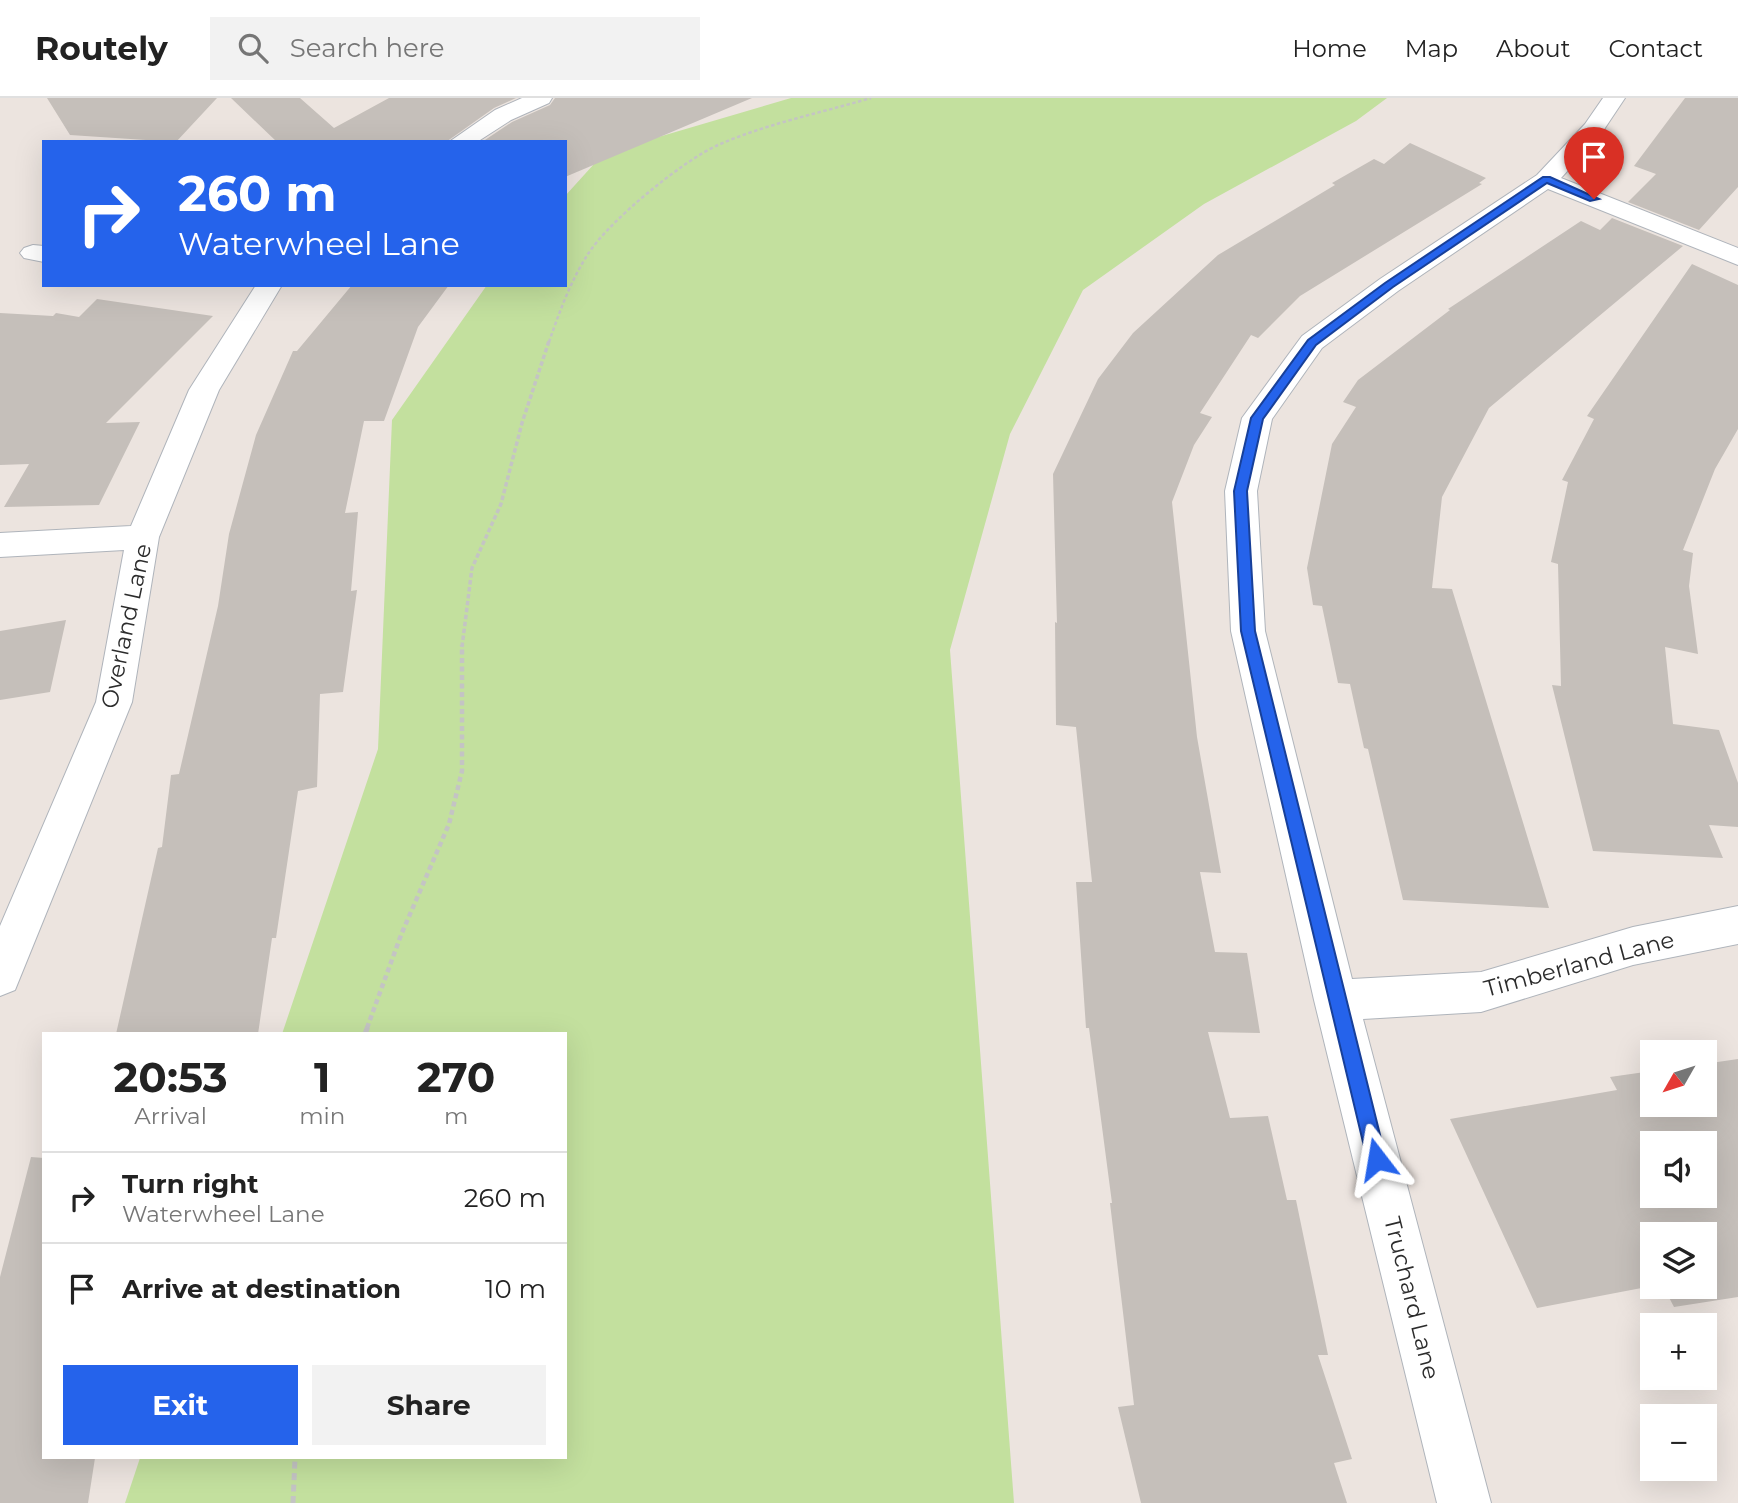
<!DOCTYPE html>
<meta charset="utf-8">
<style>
body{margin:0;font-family:Montserrat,sans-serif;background:#f2f2f2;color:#222;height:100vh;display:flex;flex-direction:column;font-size:26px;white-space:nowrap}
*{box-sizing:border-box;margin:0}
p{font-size:23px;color:#767676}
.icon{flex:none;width:38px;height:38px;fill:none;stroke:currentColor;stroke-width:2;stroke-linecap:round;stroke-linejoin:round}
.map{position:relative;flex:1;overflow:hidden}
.details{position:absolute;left:42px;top:934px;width:525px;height:427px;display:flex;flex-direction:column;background:#fff;border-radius:0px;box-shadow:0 7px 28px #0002}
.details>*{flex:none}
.hud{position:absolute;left:42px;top:42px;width:525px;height:147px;border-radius:0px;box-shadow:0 7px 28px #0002;background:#2563eb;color:#fff;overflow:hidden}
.needle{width:46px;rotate:231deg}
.fabs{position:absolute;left:1640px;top:942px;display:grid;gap:14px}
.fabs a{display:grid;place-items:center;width:77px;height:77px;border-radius:0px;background:#fff;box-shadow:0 7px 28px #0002;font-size:35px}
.pin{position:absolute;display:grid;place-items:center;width:60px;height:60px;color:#fff;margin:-72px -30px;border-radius:50% 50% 50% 0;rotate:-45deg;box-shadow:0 0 7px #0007}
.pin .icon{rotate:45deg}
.me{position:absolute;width:77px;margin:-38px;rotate:346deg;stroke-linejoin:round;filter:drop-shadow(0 0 5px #0008)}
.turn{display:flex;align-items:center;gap:24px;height:147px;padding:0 21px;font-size:32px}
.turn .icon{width:91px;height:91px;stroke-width:2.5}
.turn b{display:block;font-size:49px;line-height:60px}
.eta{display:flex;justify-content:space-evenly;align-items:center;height:119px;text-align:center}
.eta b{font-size:42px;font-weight:700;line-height:49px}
.button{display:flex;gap:14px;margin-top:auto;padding:14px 21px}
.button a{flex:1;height:80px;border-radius:0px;background:#2563eb;color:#fff;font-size:28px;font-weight:700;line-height:80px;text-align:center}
.button a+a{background:#f2f2f2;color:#222}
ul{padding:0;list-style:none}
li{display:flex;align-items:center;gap:21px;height:91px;padding:0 21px;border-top:2px solid #e0e0e0}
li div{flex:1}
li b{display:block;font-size:26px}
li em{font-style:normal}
header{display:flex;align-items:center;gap:42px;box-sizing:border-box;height:98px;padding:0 35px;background:#fff;border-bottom:2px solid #e0e0e0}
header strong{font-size:33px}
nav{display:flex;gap:38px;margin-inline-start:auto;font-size:24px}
.search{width:490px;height:63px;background:#f2f2f2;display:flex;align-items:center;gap:18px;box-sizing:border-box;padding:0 24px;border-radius:0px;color:#767676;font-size:26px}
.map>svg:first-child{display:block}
</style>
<header>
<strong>Routely</strong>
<div class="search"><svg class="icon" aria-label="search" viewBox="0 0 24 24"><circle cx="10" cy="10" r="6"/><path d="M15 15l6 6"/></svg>Search here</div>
<nav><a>Home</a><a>Map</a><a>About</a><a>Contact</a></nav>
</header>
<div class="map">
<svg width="1738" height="1405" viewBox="0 0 1738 1405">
<rect width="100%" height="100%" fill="#ece4df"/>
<path fill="#c3e09e" d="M 791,0 L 1387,0 L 1356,23 L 1204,106 L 1083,192 L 1010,336 L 950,552 L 1014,1405 L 125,1405 L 140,1360 L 565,1360 L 565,936 L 282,936 L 378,651 L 392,322 L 487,187 L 565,187 L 565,98 L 604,55 Z"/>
<path fill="#c5bfba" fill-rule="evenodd" d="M 47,0 L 217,0 L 176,44 L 70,37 Z
M 231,0 L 300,0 L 334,30 L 389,0 L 516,0 L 494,10 L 446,44 L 277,44 Z
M 555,0 L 752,0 L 565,79 L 565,44 L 482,44 L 512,24 L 550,7 Z
M 1685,0 L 1738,0 L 1738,89 L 1699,132 L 1628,104 L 1656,76 L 1634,68 Z
M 1410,45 L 1486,80 L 1479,85 L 1482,86 L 1300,198 L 1258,240 L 1251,237 L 1200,315 L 1212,319 L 1194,347 L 1172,404 L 1197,639 L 1221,775 L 1200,774 L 1215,854 L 1247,855 L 1260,935 L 1208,934 L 1230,1020 L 1268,1018 L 1287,1102 L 1296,1102 L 1328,1257 L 1318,1257 L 1352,1361 L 1334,1365 L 1347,1405 L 1141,1405 L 1118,1309 L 1134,1307 L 1110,1105 L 1112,1105 L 1089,930 L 1086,930 L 1076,784 L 1092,784 L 1076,629 L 1056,627 L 1055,524 L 1057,525 L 1053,376 L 1098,281 L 1133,235 L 1218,157 L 1335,87 L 1332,85 L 1374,61 L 1384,66 Z
M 1612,120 L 1683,148 L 1489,310 L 1442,399 L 1432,490 L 1452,491 L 1549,810 L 1403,802 L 1368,651 L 1364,650 L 1350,586 L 1338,585 L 1322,508 L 1313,507 L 1307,470 L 1332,346 L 1356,309 L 1343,304 L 1358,282 L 1450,212 L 1448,211 L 1581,123 L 1600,132 Z
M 1692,166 L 1738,187 L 1738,331 L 1715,371 L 1683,452 L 1693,455 L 1689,488 L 1698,556 L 1665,549 L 1673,626 L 1719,632 L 1738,685 L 1738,729 L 1709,727 L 1723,760 L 1593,753 L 1552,587 L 1561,588 L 1558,466 L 1551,464 L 1568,384 L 1562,382 L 1594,321 L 1587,318 Z
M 352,187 L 449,187 L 418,229 L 384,323 L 364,323 L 345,415 L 358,414 L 351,493 L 357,492 L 343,594 L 320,596 L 317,689 L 298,693 L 276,840 L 272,840 L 258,936 L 116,936 L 158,750 L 162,749 L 171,677 L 179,676 L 218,508 L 229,436 L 256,337 L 293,253 L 297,253 Z
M 97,201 L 213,218 L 106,325 L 140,324 L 99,407 L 4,409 L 29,366 L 0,367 L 0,215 L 53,218 L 56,215 L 79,219 Z
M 66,522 L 50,594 L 0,602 L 0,533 Z
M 1738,961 L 1738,1199 L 1674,1209 L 1663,1188 L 1704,1188 L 1704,1136 L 1652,1136 L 1652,1188 L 1537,1210 L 1450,1021 L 1617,992 L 1610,979 L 1652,973 L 1652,1006 L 1704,1006 L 1704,966 ZM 1652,1045 L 1704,1045 L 1704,1097 L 1652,1097 Z
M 31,1059 L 44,1060 L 44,1360 L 95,1360 L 88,1405 L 0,1405 L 0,1179 Z"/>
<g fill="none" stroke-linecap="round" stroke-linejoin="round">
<g stroke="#afb4bb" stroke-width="2">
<path id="minor" d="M 522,0 L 552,0 L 549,5 L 511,22 L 477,44 L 449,44 L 495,12 Z
M 1603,0 L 1625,0 L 1601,36 L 1561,80 L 1738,150 L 1738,167 L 1548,91 L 1398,193 L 1322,250 L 1272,321 L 1257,393 L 1265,533 L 1352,881 L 1481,874 L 1633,829 L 1738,808 L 1738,846 L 1633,867 L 1481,914 L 1363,921 L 1491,1405 L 1437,1405 L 1314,902 L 1231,533 L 1225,393 L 1242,320 L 1302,238 L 1380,181 L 1537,77 L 1585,26 Z
M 33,147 L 44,148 L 44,164 L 24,160 L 20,155 L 24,150 Z
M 256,187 L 282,187 L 219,292 L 159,439 L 132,604 L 15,892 L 0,898 L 0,828 L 96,604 L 124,452 L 0,459 L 0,435 L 131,428 L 189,292 Z"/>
</g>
<path stroke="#c4c4c4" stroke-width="2.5" stroke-dasharray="3.5 2.5" stroke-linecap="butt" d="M 549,244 C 559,215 571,182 588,156 C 608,124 682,63 718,47 C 766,26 820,15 871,0"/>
<path stroke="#c4c4c4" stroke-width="3.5" stroke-dasharray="4.5 2.5" stroke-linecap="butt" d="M 462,549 L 472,470 L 501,406 L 522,325 L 549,243"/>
<path stroke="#c4c4c4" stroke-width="4.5" stroke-dasharray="5 3.5" stroke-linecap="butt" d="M 367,930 L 401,837 L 449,726 L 462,673 L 462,547"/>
<path stroke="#c4c4c4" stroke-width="5" stroke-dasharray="7 4.5" stroke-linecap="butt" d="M 365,936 L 368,928
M 293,1405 L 295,1360"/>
<use href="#minor" fill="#fff" fill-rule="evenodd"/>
</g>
<path fill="#2563eb" stroke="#184099" stroke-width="2" d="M 1543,79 L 1550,79 L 1599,101 L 1590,103 L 1547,85 L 1393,189 L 1316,247 L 1263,321 L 1247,393 L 1255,533 L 1386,1061 L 1383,1068 L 1377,1071 L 1370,1068 L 1367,1061 L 1241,533 L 1234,393 L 1251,320 L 1308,242 L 1385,185 Z"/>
<g text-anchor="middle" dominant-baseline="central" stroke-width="5" stroke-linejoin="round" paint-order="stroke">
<g font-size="23" fill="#2c2c2c" stroke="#fff">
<text transform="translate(126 528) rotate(-78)">Overland Lane</text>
<text transform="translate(1579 866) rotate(-15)">Timberland Lane</text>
<text transform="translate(1412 1200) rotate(76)">Truchard Lane</text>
</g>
</g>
</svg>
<div class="fabs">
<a><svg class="needle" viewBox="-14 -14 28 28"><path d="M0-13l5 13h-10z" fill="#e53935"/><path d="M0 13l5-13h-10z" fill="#767676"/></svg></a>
<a><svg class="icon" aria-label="sound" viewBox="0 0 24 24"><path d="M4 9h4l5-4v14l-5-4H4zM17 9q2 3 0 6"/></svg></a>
<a><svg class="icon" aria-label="layers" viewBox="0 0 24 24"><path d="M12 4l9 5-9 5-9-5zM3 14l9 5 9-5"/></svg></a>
<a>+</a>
<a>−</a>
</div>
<div class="pin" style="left:1594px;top:101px;background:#d93025"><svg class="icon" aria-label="arrive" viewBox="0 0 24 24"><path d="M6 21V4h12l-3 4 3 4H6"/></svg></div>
<svg class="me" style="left:1377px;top:1061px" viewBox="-20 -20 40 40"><path d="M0-17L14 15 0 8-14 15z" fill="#2563eb" stroke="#fff" stroke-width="4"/></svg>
<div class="hud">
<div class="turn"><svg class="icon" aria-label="right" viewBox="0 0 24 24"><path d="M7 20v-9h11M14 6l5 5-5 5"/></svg><div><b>260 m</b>Waterwheel Lane</div></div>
</div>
<section class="details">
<div class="eta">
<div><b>20:53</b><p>Arrival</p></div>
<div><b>1</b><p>min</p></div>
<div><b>270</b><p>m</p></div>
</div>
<ul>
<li><svg class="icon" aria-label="right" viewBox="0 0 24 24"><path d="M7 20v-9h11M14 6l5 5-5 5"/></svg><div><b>Turn right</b><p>Waterwheel Lane</p></div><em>260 m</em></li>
<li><svg class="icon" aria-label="arrive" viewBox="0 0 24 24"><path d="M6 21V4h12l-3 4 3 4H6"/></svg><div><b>Arrive at destination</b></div><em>10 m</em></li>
</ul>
<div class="button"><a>Exit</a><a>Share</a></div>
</section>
</div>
